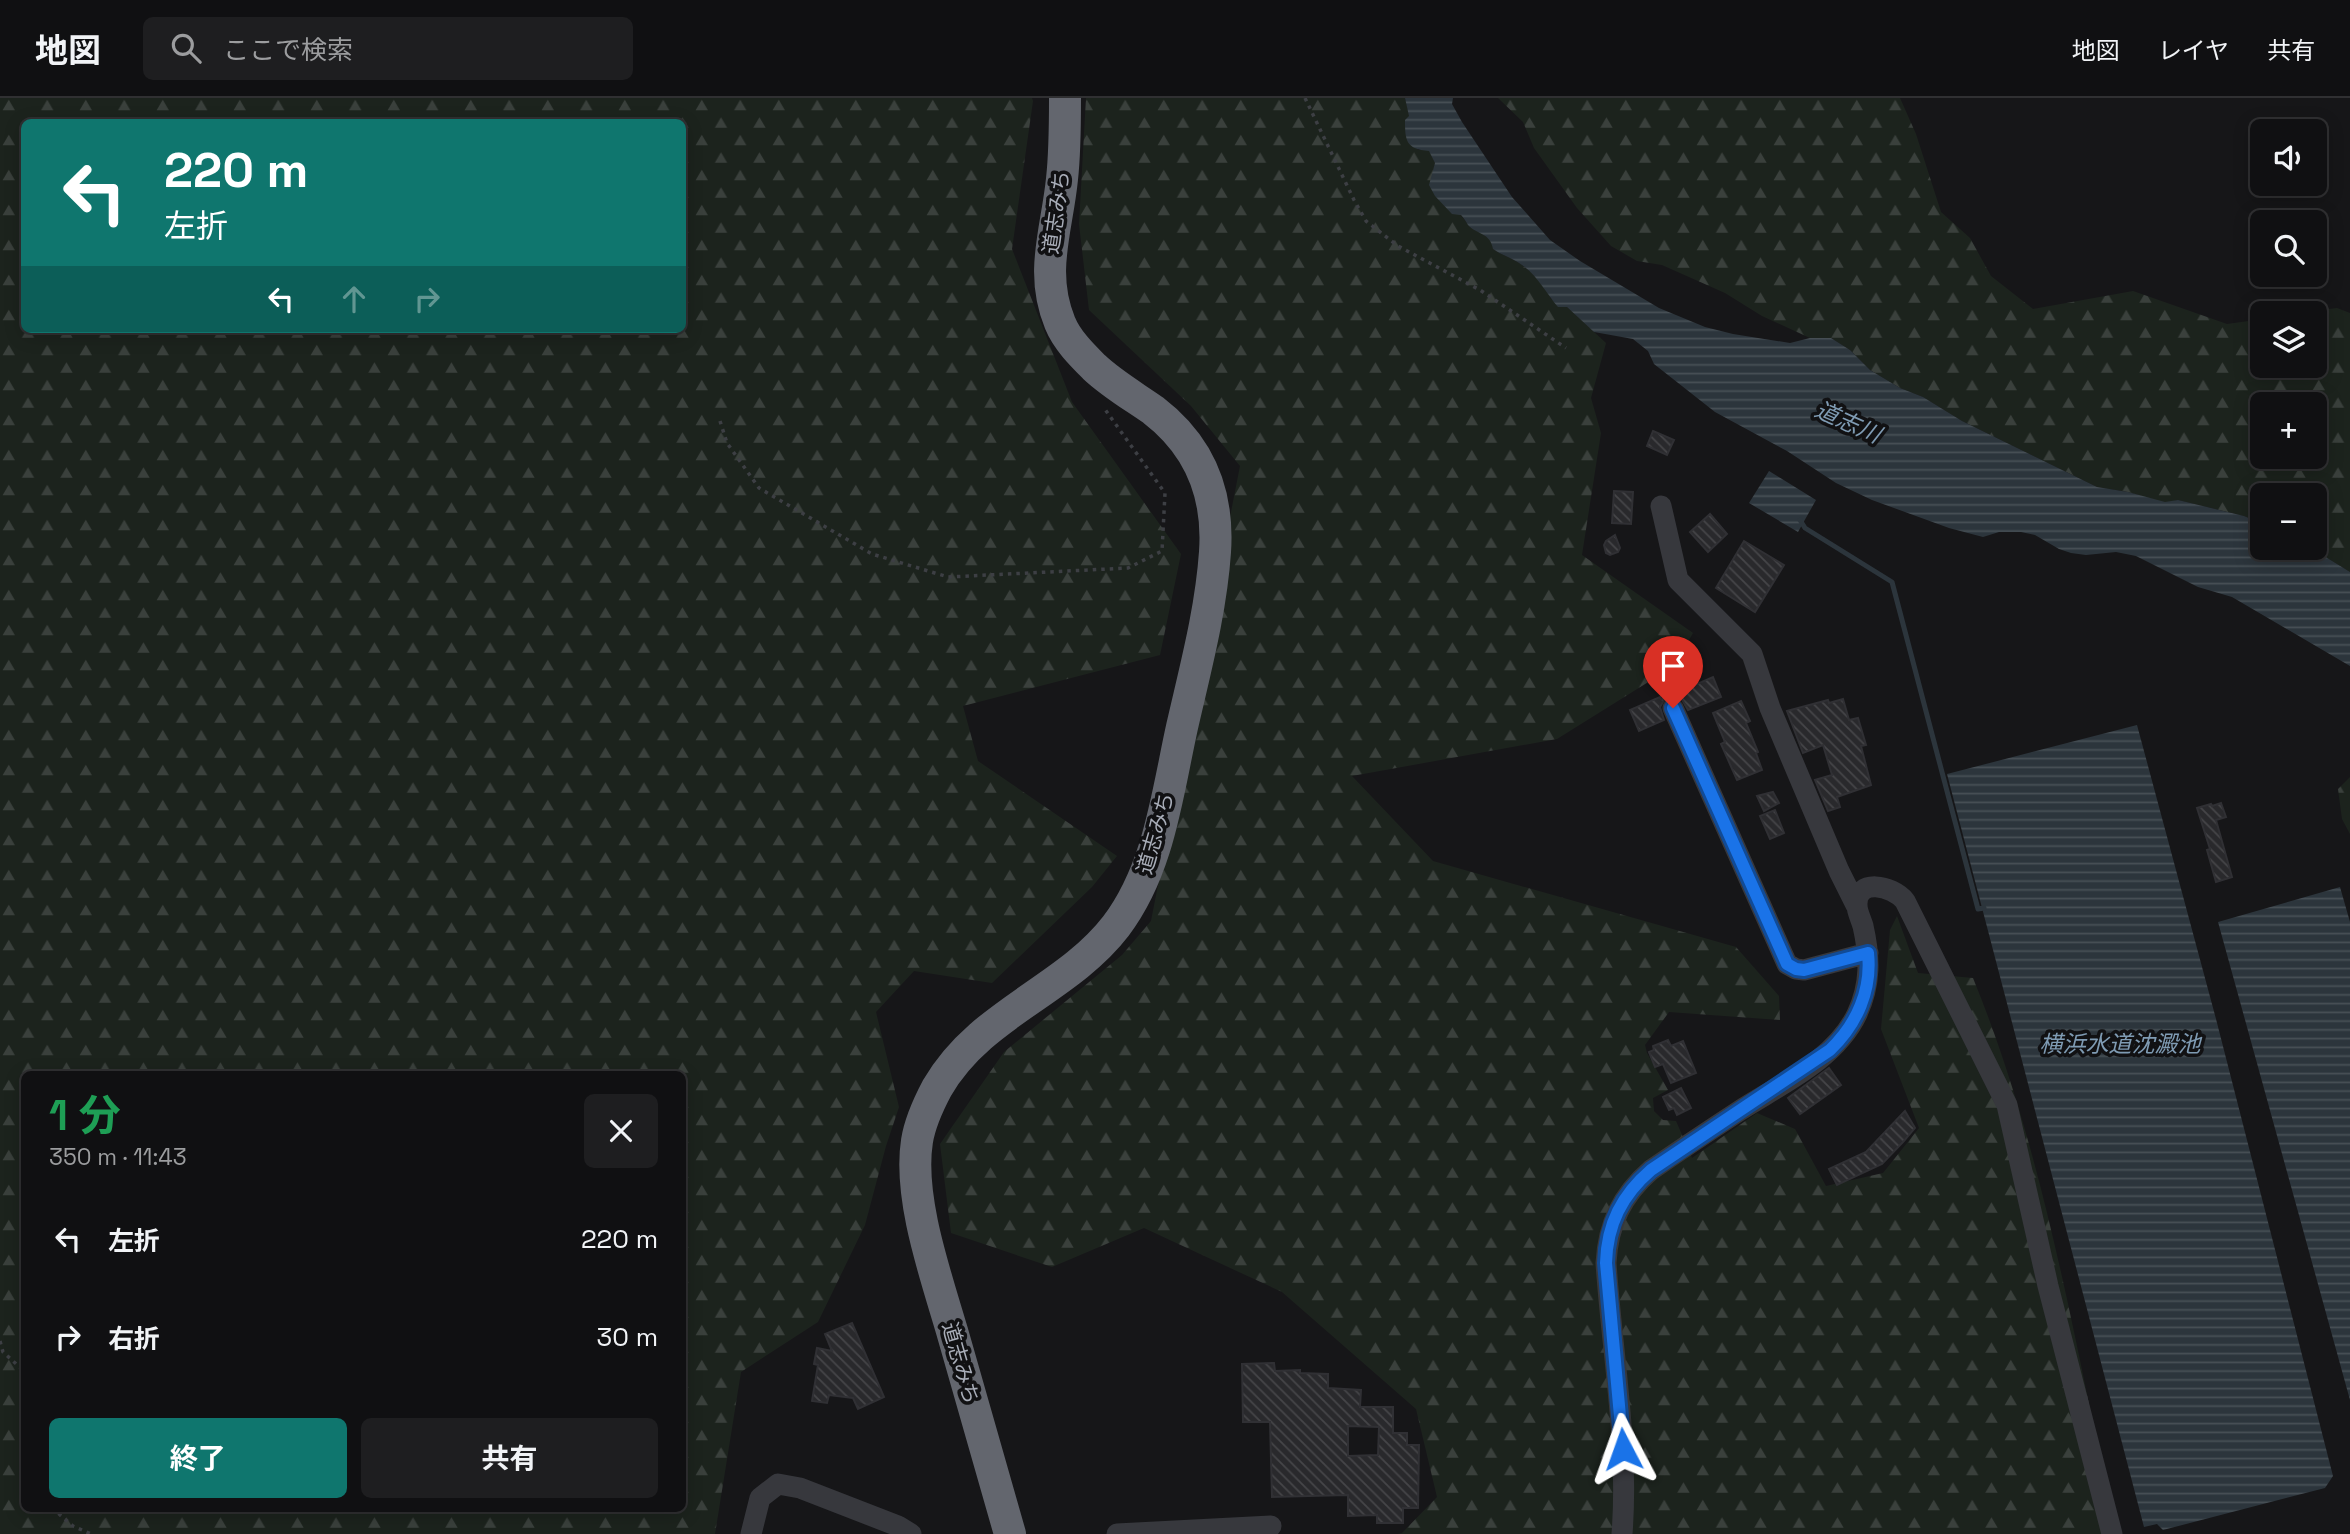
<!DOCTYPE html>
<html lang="ja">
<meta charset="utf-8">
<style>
body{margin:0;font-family:"Space Grotesk","Noto Sans JP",sans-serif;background:#1e1e20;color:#f1f3f6;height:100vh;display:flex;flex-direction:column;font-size:26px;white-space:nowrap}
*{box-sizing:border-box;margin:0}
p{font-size:23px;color:#9c9d9f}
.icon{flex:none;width:38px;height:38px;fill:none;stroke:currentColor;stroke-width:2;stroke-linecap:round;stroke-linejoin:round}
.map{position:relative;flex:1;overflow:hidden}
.sheet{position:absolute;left:21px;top:973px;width:665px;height:441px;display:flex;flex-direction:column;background:#101012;border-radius:10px;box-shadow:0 4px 18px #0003,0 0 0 2px #303032}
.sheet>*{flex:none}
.guide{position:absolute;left:21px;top:21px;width:665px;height:214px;border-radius:10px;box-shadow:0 4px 18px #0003,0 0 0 2px #303032;background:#0f766e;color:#fff;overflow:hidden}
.controls{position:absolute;left:2250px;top:21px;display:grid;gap:14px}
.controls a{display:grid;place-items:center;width:77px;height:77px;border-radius:10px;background:#101012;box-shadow:0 4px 18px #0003,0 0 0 2px #303032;font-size:35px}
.pin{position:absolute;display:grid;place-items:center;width:60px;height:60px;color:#fff;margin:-72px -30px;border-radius:50% 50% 50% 0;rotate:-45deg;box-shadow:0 0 7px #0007}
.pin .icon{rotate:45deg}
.me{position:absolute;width:77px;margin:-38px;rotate:356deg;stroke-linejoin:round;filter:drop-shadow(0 0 5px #0008)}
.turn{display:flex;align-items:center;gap:24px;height:147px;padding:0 28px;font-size:32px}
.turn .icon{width:91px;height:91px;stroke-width:2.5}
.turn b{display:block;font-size:49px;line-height:60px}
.lanes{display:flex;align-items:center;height:66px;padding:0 28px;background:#0003;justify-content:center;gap:35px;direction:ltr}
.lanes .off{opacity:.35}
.round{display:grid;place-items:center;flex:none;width:74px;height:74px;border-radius:10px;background:#1e1e20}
.overview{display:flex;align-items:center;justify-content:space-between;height:119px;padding:0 28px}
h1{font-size:42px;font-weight:700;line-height:52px;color:#1e9e55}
.action{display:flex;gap:14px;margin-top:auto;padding:14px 28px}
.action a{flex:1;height:80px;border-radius:10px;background:#0f766e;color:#fff;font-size:28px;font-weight:700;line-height:80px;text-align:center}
.action a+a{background:#1e1e20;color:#f1f3f6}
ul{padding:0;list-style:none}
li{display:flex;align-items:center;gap:21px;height:98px;padding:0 28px}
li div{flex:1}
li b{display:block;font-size:26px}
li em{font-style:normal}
header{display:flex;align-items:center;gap:42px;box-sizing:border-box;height:98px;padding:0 35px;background:#101012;border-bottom:2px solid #303032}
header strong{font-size:33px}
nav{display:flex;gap:38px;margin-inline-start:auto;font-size:24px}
.search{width:490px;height:63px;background:#1e1e20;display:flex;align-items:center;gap:18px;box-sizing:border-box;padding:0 24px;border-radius:10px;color:#9c9d9f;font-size:26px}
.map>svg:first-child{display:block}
</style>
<header>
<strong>地図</strong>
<div class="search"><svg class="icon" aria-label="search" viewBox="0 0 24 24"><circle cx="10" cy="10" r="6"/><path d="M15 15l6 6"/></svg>ここで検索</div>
<nav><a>地図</a><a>レイヤ</a><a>共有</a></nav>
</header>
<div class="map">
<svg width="2350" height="1436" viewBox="0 0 2350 1436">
<defs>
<pattern id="forest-firs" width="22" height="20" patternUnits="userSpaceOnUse" patternTransform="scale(1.75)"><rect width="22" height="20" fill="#1c231d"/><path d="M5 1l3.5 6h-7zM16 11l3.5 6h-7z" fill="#3a403c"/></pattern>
<pattern id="water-rules" width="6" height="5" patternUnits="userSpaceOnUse" patternTransform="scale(1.75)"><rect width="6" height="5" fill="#2c353c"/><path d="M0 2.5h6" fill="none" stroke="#485056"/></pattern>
<pattern id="building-back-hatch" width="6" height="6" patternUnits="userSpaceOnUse" patternTransform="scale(1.75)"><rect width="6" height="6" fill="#29292c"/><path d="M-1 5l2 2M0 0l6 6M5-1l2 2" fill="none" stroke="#454548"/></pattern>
</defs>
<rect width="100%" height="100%" fill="#161618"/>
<path fill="url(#forest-firs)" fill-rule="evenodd" d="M 0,0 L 1032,0 L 1033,3 L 1012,151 L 1072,304 L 1181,456 L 1160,557 L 963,608 L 978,663 L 1117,758 L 1092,789 L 992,885 L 914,873 L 876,914 L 899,1009 L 886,1048 L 865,1127 L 818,1224 L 741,1274 L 715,1436 L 0,1436 ZM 24,24 L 682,24 L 682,231 L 24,231 ZM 24,976 L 682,976 L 682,1410 L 24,1410 Z
M 1086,0 L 1405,0 L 1418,52 L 1429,52 L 1435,65 L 1432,81 L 1471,130 L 1478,132 L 1492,143 L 1493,151 C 1503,158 1513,160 1522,167 C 1533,175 1547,188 1551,201 L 1567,209 L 1606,245 L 1591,300 L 1601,335 L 1582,457 L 1693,535 L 1674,568 L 1557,641 L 1352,678 L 1433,763 L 1736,849 L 1779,898 L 1780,922 L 1669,914 L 1645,947 L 1647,955 L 1668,992 L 1653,1000 L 1654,1013 L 1663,1022 L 1676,1023 L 1692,1060 L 1757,1015 L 1795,1031 L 1826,1088 L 1883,1075 L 1919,1030 L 1881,931 L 1890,832 L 1897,818 L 1918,875 L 1973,880 C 2045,1056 2076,1251 2116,1436 L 1398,1436 L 1402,1435 L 1437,1399 L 1416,1311 L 1282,1194 L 1144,1130 L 1052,1169 L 951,1135 L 940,1046 L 1004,954 L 1122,857 L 1151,823 L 1240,368 L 1191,308 L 1089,212 L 1079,126 Z
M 1498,0 L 1900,0 L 1916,36 L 1941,114 L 1970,140 L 1991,178 L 2033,211 L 2133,193 L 2227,226 L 2263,221 L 2263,268 L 2315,268 L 2315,215 L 2300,215 L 2337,210 L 2350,215 L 2350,474 L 2311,450 L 2315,450 L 2315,397 L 2263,397 L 2263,426 L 2244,418 L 2178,402 L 2165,405 L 2128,394 L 2097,389 L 1962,323 L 1923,299 L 1900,290 L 1870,272 L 1850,252 L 1831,240 L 1810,240 L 1762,218 L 1725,195 L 1662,167 L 1637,163 L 1611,148 L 1577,110 L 1534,50 L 1523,24 ZM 2263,306 L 2315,306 L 2315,359 L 2263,359 Z
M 2350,679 L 2350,736 L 2342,721 L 2338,691 Z"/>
<path fill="url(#water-rules)" d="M 1405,0 L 1453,0 L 1452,6 L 1462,24 L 1512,99 L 1550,142 L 1580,163 L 1659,210 L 1705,229 L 1733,236 L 1790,245 L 1810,240 L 1831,240 L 1850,252 L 1870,272 L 1900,290 L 1923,299 L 1962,323 L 2097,389 L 2128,394 L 2165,404 L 2178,402 L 2244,418 L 2263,426 L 2263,450 L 2311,450 L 2350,474 L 2350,568 L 2232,499 L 2198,489 L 2136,458 L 2116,454 L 2086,457 L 2071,455 L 2059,451 L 2035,437 L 2021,434 L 1999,434 L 1983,439 L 1949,430 L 1872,402 L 1836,385 L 1787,353 L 1715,314 L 1654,266 L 1648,253 L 1633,241 L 1594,234 L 1567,209 L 1558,209 C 1546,195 1538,178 1522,167 C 1513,160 1503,158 1493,151 C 1490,134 1477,137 1468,127 C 1466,124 1464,120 1461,117 L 1452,116 L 1435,98 L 1429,87 L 1435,65 L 1429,53 C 1406,51 1405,43 1405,22 L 1409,18 Z
M 1769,373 L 1816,402 L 1798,434 L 1749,405 Z
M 2137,627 L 2216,921 L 2333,1378 L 2325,1390 L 2163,1432 L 2157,1426 L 2144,1429 L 1947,676 Z
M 2340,789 L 2350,824 L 2350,1302 L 2218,824 Z"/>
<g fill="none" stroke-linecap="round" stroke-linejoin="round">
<path stroke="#2c353c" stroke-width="5" d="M 1800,422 L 1805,430 L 1892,484 L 1978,811 L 1984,810"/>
</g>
<path fill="url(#building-back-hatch)" stroke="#303034" stroke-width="2" fill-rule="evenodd" d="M 1653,333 L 1674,342 L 1667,357 L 1647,348 Z
M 1614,393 L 1633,394 L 1631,426 L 1612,425 Z
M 1710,416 L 1727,436 L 1708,454 L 1690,434 Z
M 1615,437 L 1620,450 L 1618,454 L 1610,457 L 1606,455 L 1604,447 L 1606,443 Z
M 1744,443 L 1784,467 L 1755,514 L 1716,490 Z
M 1713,579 L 1721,599 L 1688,612 L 1681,600 L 1669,598 Z
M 1660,599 L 1661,601 L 1666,599 L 1660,609 L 1664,622 L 1639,633 L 1630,612 Z
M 1843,601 L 1849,622 L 1858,620 L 1866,647 L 1861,648 L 1871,687 L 1837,699 L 1840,709 L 1828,713 L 1815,682 L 1832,677 L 1823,647 L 1803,655 L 1787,613 L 1828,602 L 1829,605 Z
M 1741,603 L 1750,623 L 1746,625 L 1758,654 L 1756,655 L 1762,672 L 1737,682 L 1721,646 L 1725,644 L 1713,615 Z
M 1773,694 L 1779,705 L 1764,713 L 1757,698 Z
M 2221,705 L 2226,719 L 2216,722 L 2232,779 L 2216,784 L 2207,752 L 2210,751 L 2197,710 L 2211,706 L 2212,708 Z
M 1775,712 L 1784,735 L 1770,741 L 1760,718 Z
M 1668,942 L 1671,948 L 1683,943 L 1696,975 L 1671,985 L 1663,966 L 1655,969 L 1649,954 L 1654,952 L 1653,948 Z
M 1829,970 L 1841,987 L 1800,1016 L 1788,1000 Z
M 1681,990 L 1691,1010 L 1677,1017 L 1674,1010 L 1669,1012 L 1663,999 Z
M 1905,1013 L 1915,1030 L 1903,1044 L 1882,1066 L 1837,1087 L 1829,1071 L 1866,1054 Z
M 852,1225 L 884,1299 L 858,1311 L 853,1300 L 829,1297 L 827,1305 L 812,1303 L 818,1267 L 814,1266 L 817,1250 L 832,1253 L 825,1236 Z
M 1274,1265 L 1275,1273 L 1300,1272 L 1300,1275 L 1328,1276 L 1328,1290 L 1361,1292 L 1360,1309 L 1393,1309 L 1393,1335 L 1407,1335 L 1407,1347 L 1419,1347 L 1418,1410 L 1403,1410 L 1403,1425 L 1377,1425 L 1377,1417 L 1348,1418 L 1348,1397 L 1272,1399 L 1270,1324 L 1243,1324 L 1242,1266 ZM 1348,1328 L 1379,1329 L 1378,1357 L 1348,1358 Z"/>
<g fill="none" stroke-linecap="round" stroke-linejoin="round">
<path stroke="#3d3f44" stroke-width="3.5" stroke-dasharray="3.5 5" stroke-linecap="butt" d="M 1305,0 L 1354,102 L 1366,123 L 1398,148 L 1480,192 L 1566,250
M 720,323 L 727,345 L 759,390 L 872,456 L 948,479 L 1128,470 L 1162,453 L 1165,395 L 1104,310
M 0,1243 L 3,1254 L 24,1273
M 52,1410 L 73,1428 L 91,1436"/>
<path stroke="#37383d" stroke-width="21" d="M 1661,408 L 1678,482 L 1752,556 L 1770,610 L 1839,773 L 1856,807
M 1673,610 L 1787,866 L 1796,871 L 1804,872 L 1868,855
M 751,1436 L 760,1400 L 778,1386 L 800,1390 L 898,1428 L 911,1436
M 1117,1436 L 1271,1428
M 1622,1436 C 1629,1345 1612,1255 1606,1165 C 1608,1126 1622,1097 1651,1072 C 1680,1052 1710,1032 1739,1013 C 1781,986 1835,962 1857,916 C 1871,886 1870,859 1863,828 C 1861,821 1857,814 1857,807 C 1856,780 1892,787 1905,803 L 2007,1007 L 2048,1188 L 2112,1436"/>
<path stroke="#63666e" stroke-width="32" d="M 1010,1436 C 991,1368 971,1301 952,1233 C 936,1178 908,1100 917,1043 C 920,1024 928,1007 937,990 C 980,915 1066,893 1116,828 C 1159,771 1167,697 1182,629 C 1195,572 1211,513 1215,454 C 1219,396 1200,348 1153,312 C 1133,298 1112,286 1094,269 C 1081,256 1067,242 1060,225 C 1039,174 1057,132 1062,81 C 1065,54 1065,27 1065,0"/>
</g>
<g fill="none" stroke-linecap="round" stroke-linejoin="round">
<g stroke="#114b97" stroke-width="18">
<path id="route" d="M 1623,1351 L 1606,1165 C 1607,1126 1622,1097 1651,1072 L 1830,952 C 1857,926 1872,892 1868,855 L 1804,872 L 1796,871 L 1787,866 L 1673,610"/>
</g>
<use href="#route" stroke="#1a73e8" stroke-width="12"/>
</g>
<g text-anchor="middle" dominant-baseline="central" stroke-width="7" stroke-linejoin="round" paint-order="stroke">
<g font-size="21" fill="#a8adb8" stroke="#111113">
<text transform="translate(1056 114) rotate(-82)">道志みち</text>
<text transform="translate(1155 735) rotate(-74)">道志みち</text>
<text transform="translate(961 1265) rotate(74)">道志みち</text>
</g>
<g font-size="23" font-style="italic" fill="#7f9bb3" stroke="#111113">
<text transform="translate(1848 324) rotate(24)">道志川</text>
<text x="2120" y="946">横浜水道沈澱池</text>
</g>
</g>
</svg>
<div class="controls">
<a><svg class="icon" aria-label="sound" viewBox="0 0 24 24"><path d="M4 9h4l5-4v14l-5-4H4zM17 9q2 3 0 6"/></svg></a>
<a><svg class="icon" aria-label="search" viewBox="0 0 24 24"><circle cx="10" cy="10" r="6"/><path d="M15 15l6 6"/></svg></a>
<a><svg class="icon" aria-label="layers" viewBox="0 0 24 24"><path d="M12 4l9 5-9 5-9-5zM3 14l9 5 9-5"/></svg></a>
<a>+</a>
<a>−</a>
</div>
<div class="pin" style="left:1673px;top:610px;background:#d93025"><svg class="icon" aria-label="arrive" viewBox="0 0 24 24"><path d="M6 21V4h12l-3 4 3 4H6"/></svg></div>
<svg class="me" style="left:1623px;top:1351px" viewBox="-20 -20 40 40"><path d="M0-17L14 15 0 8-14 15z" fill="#1a73e8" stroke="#fff" stroke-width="4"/></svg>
<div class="guide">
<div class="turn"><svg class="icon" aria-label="left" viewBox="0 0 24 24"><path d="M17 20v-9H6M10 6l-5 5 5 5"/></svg><div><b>220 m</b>左折</div></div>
<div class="lanes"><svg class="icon" aria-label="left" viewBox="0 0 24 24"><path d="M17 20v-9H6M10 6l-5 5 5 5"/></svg><svg class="icon off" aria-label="ahead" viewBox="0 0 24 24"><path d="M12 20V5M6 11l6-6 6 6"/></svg><svg class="icon off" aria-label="right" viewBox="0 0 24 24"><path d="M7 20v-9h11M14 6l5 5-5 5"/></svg></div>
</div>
<section class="sheet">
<div class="overview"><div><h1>1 分</h1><p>350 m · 11:43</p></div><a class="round"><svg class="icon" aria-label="close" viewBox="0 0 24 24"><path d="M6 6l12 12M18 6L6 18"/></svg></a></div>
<ul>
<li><svg class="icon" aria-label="left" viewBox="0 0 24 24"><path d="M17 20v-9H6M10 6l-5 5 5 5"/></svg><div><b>左折</b></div><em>220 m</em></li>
<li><svg class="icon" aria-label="right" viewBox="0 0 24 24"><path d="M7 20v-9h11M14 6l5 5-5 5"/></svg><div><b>右折</b></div><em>30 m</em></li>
</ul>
<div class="action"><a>終了</a><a>共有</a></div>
</section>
</div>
